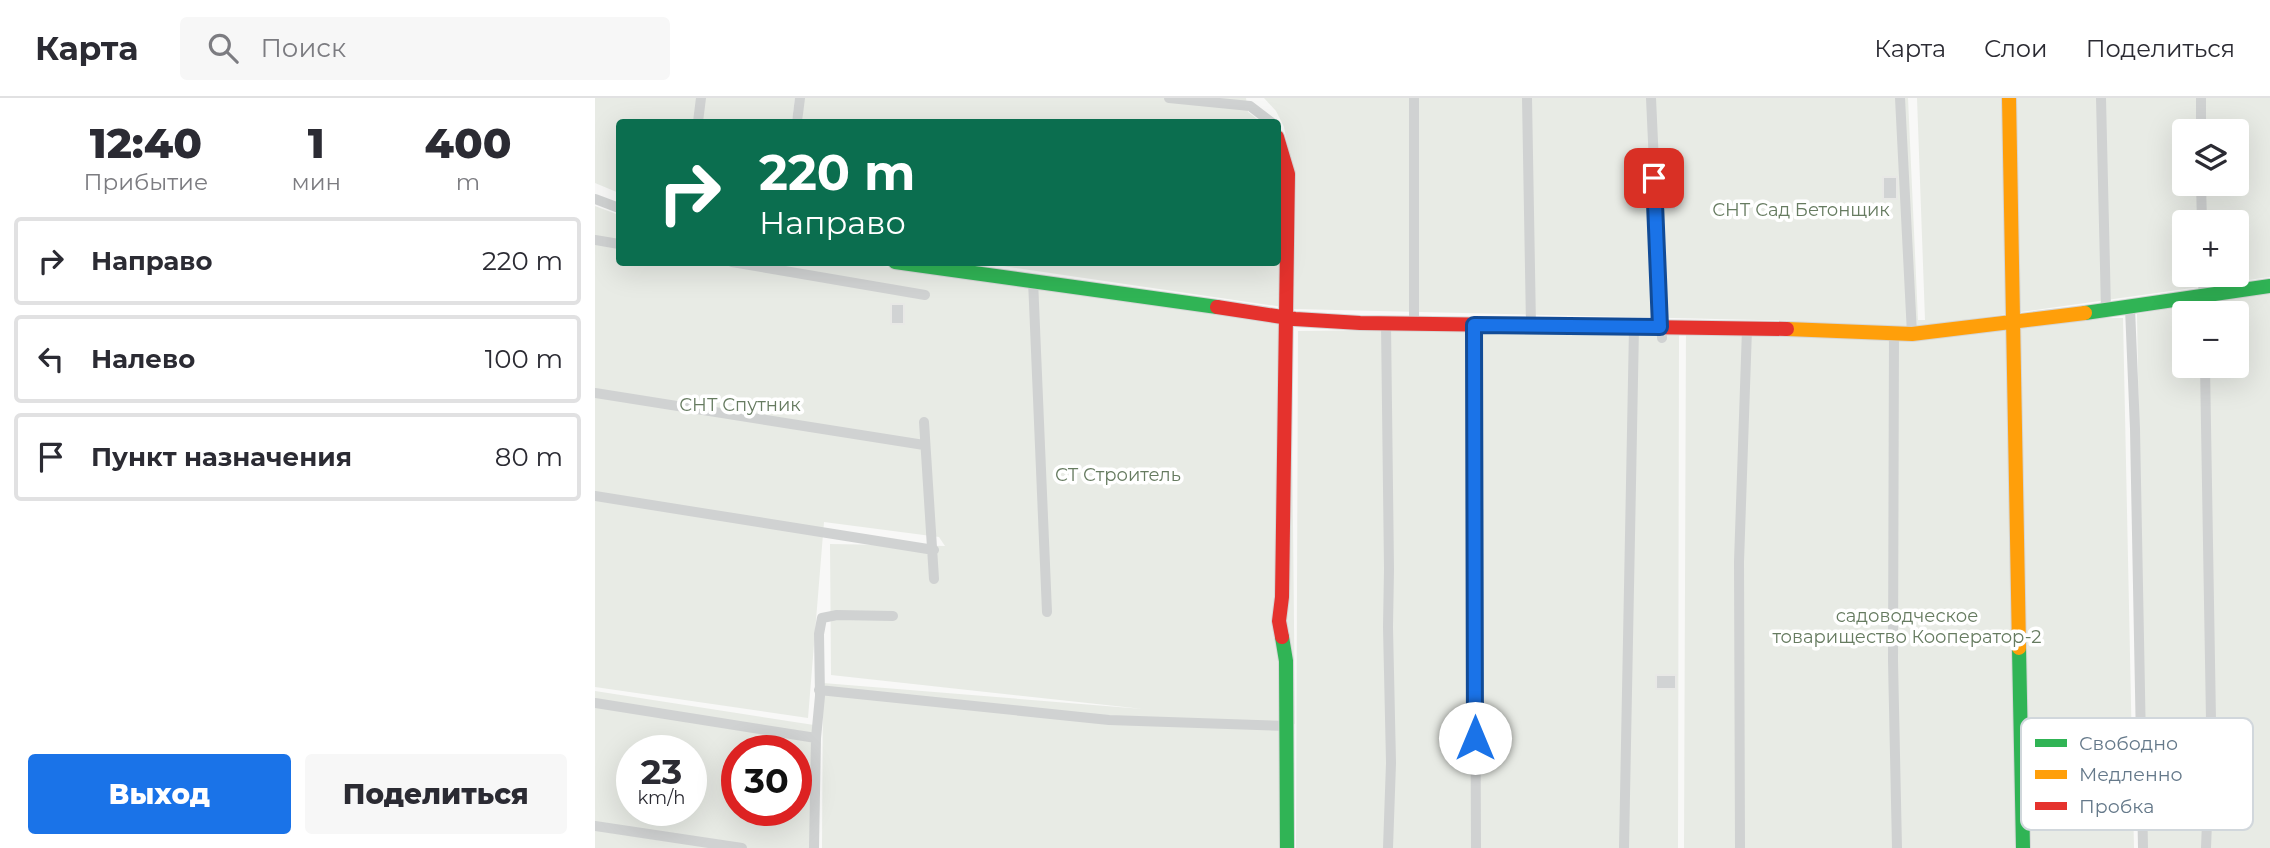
<!DOCTYPE html>
<html lang="ru">
<meta charset="utf-8">
<style>
body{margin:0;font-family:Montserrat,sans-serif;background:#f7f7f7;color:#2b2b33;height:100vh;display:flex;flex-direction:column;font-size:26px;white-space:nowrap}
*{box-sizing:border-box;margin:0}
p{font-size:23px;color:#7c7c81}
.icon{flex:none;width:38px;height:38px;fill:none;stroke:currentColor;stroke-width:2;stroke-linecap:round;stroke-linejoin:round}
.map{position:relative;flex:1;overflow:hidden}
.panel{display:flex;flex-direction:column;background:#fff;width:595px}
.panel>*{flex:none}
.hud{position:absolute;left:21px;top:21px;width:665px;height:147px;border-radius:7px;box-shadow:0 7px 28px #0002;background:#0b6e4f;color:#fff;overflow:hidden}
.buttons{position:absolute;left:1577px;top:21px;display:grid;gap:14px}
.buttons a{display:grid;place-items:center;width:77px;height:77px;border-radius:7px;background:#fff;box-shadow:0 7px 28px #0002;font-size:35px}
.speed{position:absolute;left:21px;top:637px;display:flex;gap:14px;font-size:35px;font-weight:700;text-align:center}
.speed>*{display:grid;place-content:center;width:91px;height:91px;border-radius:50%;background:#fff;box-shadow:0 7px 28px #0002;line-height:1}
.speed small{font-size:18px;font-weight:400}
.speed .limit{border:10px solid #d22;background:#fff;color:#111}
.pin{position:absolute;display:grid;place-items:center;width:60px;height:60px;color:#fff;margin:-30px;border-radius:14px;box-shadow:0 4px 10px #0006}
.me{position:absolute;width:77px;margin:-38px;rotate:0deg;stroke-linejoin:round;filter:drop-shadow(0 0 5px #0008)}
.turn{display:flex;align-items:center;gap:24px;height:147px;padding:0 28px;font-size:32px}
.turn .icon{width:91px;height:91px;stroke-width:2.5}
.turn b{display:block;font-size:49px;line-height:60px}
.eta{display:flex;justify-content:space-evenly;align-items:center;height:119px;text-align:center}
.eta b{font-size:42px;font-weight:800;line-height:49px}
.button{display:flex;gap:14px;margin-top:auto;padding:14px 28px}
.button a{flex:1;height:80px;border-radius:7px;background:#1a73e8;color:#fff;font-size:28px;font-weight:800;line-height:80px;text-align:center}
.button a+a{background:#f7f7f7;color:#2b2b33}
ul{padding:0;list-style:none}
li{display:flex;align-items:center;gap:21px;height:88px;margin:0 14px 10px;padding:0 14px;border:4px solid #e1e1e2;border-radius:7px}
li div{flex:1}
li b{display:block;font-size:26px}
li em{font-style:normal}
header{display:flex;align-items:center;gap:42px;box-sizing:border-box;height:98px;padding:0 35px;background:#fff;border-bottom:2px solid #e1e1e2}
header strong{font-size:33px}
nav{display:flex;gap:38px;margin-inline-start:auto;font-size:24px}
.search{width:490px;height:63px;background:#f7f7f7;display:flex;align-items:center;gap:18px;box-sizing:border-box;padding:0 24px;border-radius:7px;color:#7c7c81;font-size:26px}
main{display:flex;flex:1;min-height:0}
.map>svg:first-child{display:block}
</style>
<header>
<strong>Карта</strong>
<div class="search"><svg class="icon" aria-label="search" viewBox="0 0 24 24"><circle cx="10" cy="10" r="6"/><path d="M15 15l6 6"/></svg>Поиск</div>
<nav><a>Карта</a><a>Слои</a><a>Поделиться</a></nav>
</header>
<main>
<section class="panel">
<div class="eta">
<div><b>12:40</b><p>Прибытие</p></div>
<div><b>1</b><p>мин</p></div>
<div><b>400</b><p>m</p></div>
</div>
<ul>
<li><svg class="icon" aria-label="right" viewBox="0 0 24 24"><path d="M7 20v-9h11M14 6l5 5-5 5"/></svg><div><b>Направо</b></div><em>220 m</em></li>
<li><svg class="icon" aria-label="left" viewBox="0 0 24 24"><path d="M17 20v-9H6M10 6l-5 5 5 5"/></svg><div><b>Налево</b></div><em>100 m</em></li>
<li><svg class="icon" aria-label="arrive" viewBox="0 0 24 24"><path d="M6 21V4h12l-3 4 3 4H6"/></svg><div><b>Пункт назначения</b></div><em>80 m</em></li>
</ul>
<div class="button"><a>Выход</a><a>Поделиться</a></div>
</section>
<div class="map">
<svg width="1675" height="750" viewBox="0 0 1675 750">
<rect width="100%" height="100%" fill="#f8f8f7"/>
<path fill="#e8ebe5" fill-rule="evenodd" d="M 0,0 L 200,0 L 197,24 L 24,24 L 24,95 L 0,85 Z
M 209,0 L 651,0 L 653,14 L 666,24 L 207,24 Z
M 669,0 L 1313,0 L 1323,222 L 1330,222 L 1322,0 L 1675,0 L 1675,179 L 1377,221 L 1528,220 L 1539,750 L 1089,750 L 1091,225 L 1204,223 L 699,211 L 701,93 L 689,29 L 681,13 ZM 1589,33 L 1642,33 L 1642,86 L 1589,86 ZM 1589,124 L 1642,124 L 1642,177 L 1589,177 Z
M 683,52 L 688,69 L 688,209 L 387,165 L 682,164 Z
M 0,108 L 24,117 L 24,164 L 244,164 L 342,173 L 696,224 L 700,626 L 689,625 L 688,750 L 227,750 L 228,585 L 548,611 L 236,577 L 235,446 L 350,448 L 344,439 L 229,424 L 213,620 L 0,589 Z
M 1675,191 L 1675,750 L 1551,750 L 1542,216 ZM 1589,215 L 1642,215 L 1642,268 L 1589,268 Z
M 1029,229 L 1084,236 L 1083,750 L 701,750 L 703,233 Z
M 0,593 L 219,627 L 222,750 L 0,750 ZM 37,653 L 96,653 L 96,712 L 37,712 ZM 142,653 L 201,653 L 201,712 L 142,712 Z"/>
<path fill="#d1d3d4" stroke="#e8e8e6" stroke-width="2" d="M 1288,79 L 1302,79 L 1302,101 L 1288,101 Z
M 1069,92 L 1080,92 L 1081,111 L 1069,112 Z
M 296,206 L 309,206 L 309,226 L 296,226 Z
M 1061,577 L 1081,577 L 1081,591 L 1061,591 Z"/>
<g fill="none" stroke-linecap="round" stroke-linejoin="round">
<g stroke="#d5d6d6" stroke-width="16">
<path id="fast" d="M 300,164 L 622,209
M 1490,215 L 1675,188
M 687,539 L 691,563 L 692,750
M 1424,550 L 1428,750"/>
</g>
<g stroke="#d5d6d6" stroke-width="16">
<path id="slow" d="M 1414,0 L 1424,550
M 1192,231 L 1317,236 L 1490,215"/>
</g>
<g stroke="#d5d6d6" stroke-width="16">
<path id="jam" d="M 682,39 L 693,76 L 687,499 L 684,523 L 687,539
M 622,209 L 700,221 L 765,225 L 1192,231"/>
</g>
<path stroke="#d0d2d2" stroke-width="10" d="M 574,0 L 655,8 L 676,24
M 819,0 L 819,226
M 932,0 L 936,228
M 1056,0 L 1067,240
M 1305,0 L 1317,236
M 1506,0 L 1511,212
M 1606,0 L 1606,33
M 103,24 L 106,0
M 202,24 L 205,0
M 1606,86 L 1607,124
M 0,101 L 24,110
M 0,142 L 24,146
M 137,164 L 330,197
M 1608,177 L 1609,215
M 438,182 L 452,514
M 1535,210 L 1540,331 L 1548,750
M 791,226 L 794,471 L 793,529 L 796,665 L 793,750
M 879,227 L 881,750
M 1299,235 L 1298,563 L 1302,750
M 1610,268 L 1616,622 L 1611,750
M 0,295 L 329,347
M 329,324 L 339,481
M 0,398 L 339,452
M 224,592 L 514,622 L 693,628
M 0,605 L 221,640
M 0,728 L 147,750
M 219,750 L 221,640 L 225,598 L 224,536 L 227,520 L 242,517 L 298,518
M 1029,750 L 1039,229
M 1145,750 L 1144,464 L 1152,231"/>
<use href="#fast" stroke="#30b455" stroke-width="14"/>
<use href="#slow" stroke="#ff9f0a" stroke-width="14"/>
<use href="#jam" stroke="#e5322d" stroke-width="14"/>
</g>
<g fill="none" stroke-linecap="round" stroke-linejoin="round">
<g stroke="#114b97" stroke-width="18">
<path id="route" d="M 880,640 L 879,227 L 1065,229 L 1059,80"/>
</g>
<use href="#route" stroke="#1a73e8" stroke-width="12"/>
</g>
<g text-anchor="middle" dominant-baseline="central" stroke-width="7" stroke-linejoin="round" paint-order="stroke">
<g font-size="18" fill="#667b60" stroke="#fff">
<text x="1206" y="112">СНТ Сад Бетонщик</text>
<text x="145" y="307">СНТ Спутник</text>
<text x="523" y="377">СТ Строитель</text>
<text x="1312" y="518">садоводческое<tspan x="1312" dy="21">товарищество Кооператор-2</tspan></text>
</g>
</g>
<rect x="1426" y="620" width="232" height="112" rx="10" fill="#fff" stroke="#d1d7dc" stroke-width="2"/>
<rect x="1440" y="641" width="32" height="8" fill="#30b455"/>
<rect x="1440" y="672" width="32" height="9" fill="#ff9f0a"/>
<rect x="1440" y="704" width="32" height="8" fill="#e5322d"/>
<g font-size="19" fill="#65798a">
<text x="1484" y="652">Свободно</text>
<text x="1484" y="683">Медленно</text>
<text x="1484" y="715">Пробка</text>
</g>
</svg>
<div class="buttons">
<a><svg class="icon" aria-label="layers" viewBox="0 0 24 24"><path d="M12 4l9 5-9 5-9-5zM3 14l9 5 9-5"/></svg></a>
<a>+</a>
<a>−</a>
</div>
<div class="speed"><div>23<small>km/h</small></div><div class="limit">30</div></div>
<div class="pin" style="left:1059px;top:80px;background:#d93025"><svg class="icon" aria-label="arrive" viewBox="0 0 24 24"><path d="M6 21V4h12l-3 4 3 4H6"/></svg></div>
<svg class="me" style="left:880px;top:640px" viewBox="-20 -20 40 40"><circle r="19" fill="#fff"/><path d="M0-13L10 11 0 6-10 11z" fill="#1a73e8"/></svg>
<div class="hud">
<div class="turn"><svg class="icon" aria-label="right" viewBox="0 0 24 24"><path d="M7 20v-9h11M14 6l5 5-5 5"/></svg><div><b>220 m</b>Направо</div></div>
</div>
</div>
</main>
